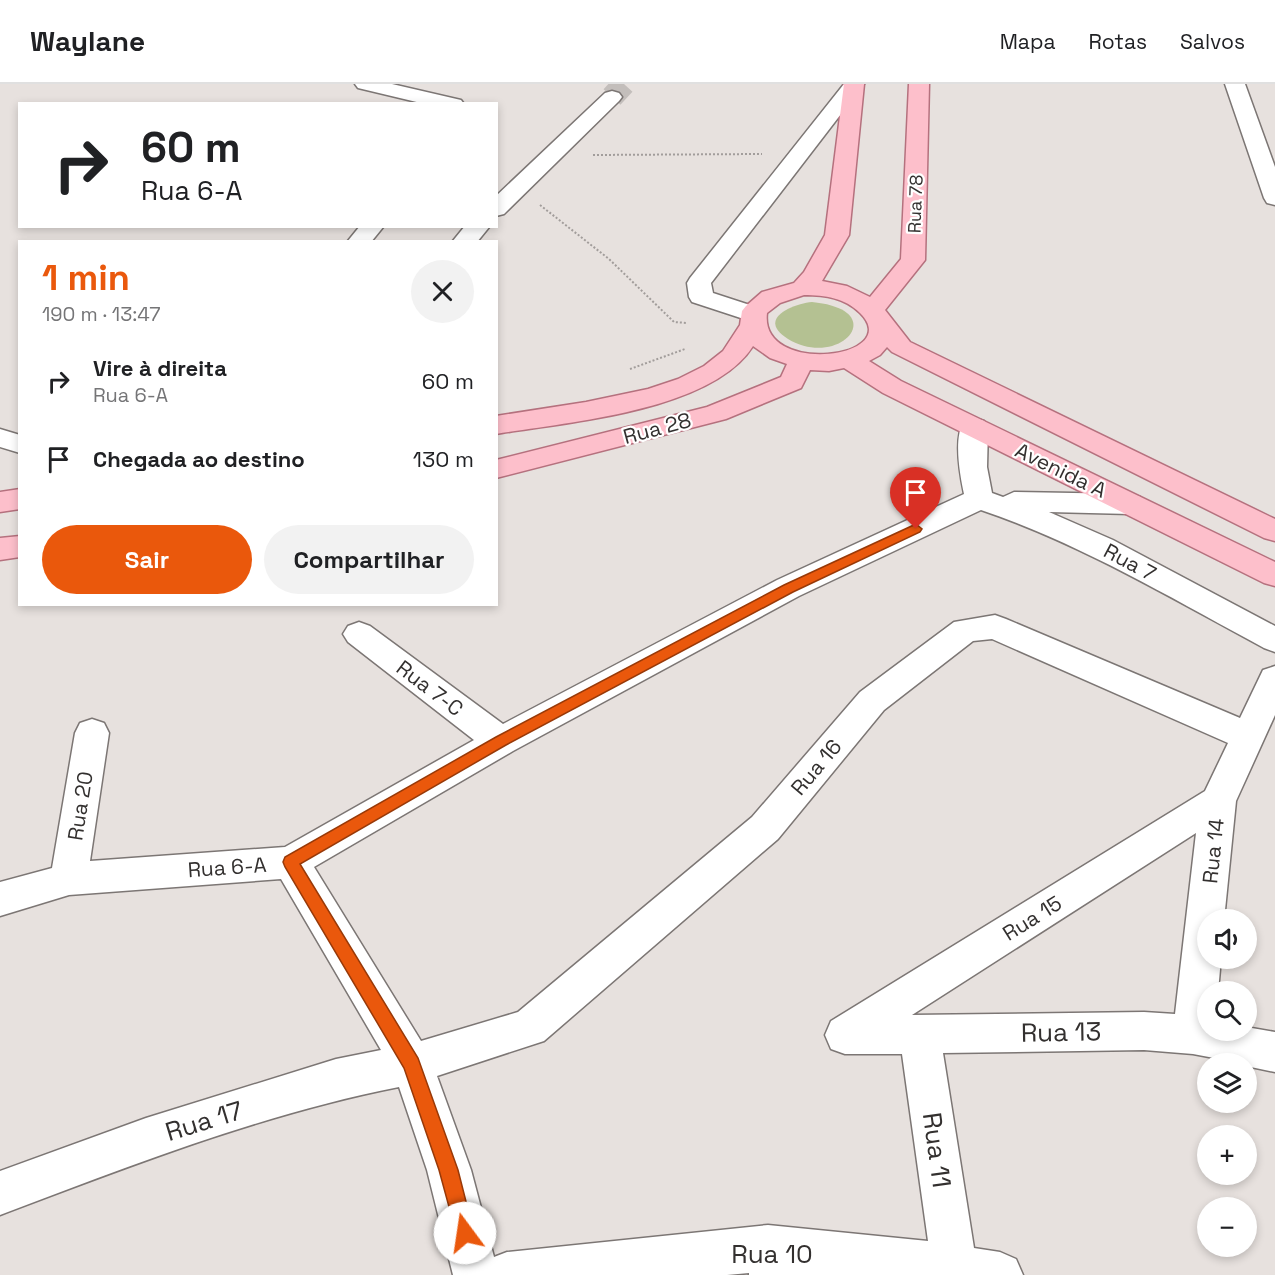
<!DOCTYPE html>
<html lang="pt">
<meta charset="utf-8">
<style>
body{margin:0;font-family:"Space Grotesk",sans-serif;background:#f2f2f2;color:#202124;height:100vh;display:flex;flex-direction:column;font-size:22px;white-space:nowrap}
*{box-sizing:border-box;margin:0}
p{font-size:20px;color:#757577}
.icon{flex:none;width:33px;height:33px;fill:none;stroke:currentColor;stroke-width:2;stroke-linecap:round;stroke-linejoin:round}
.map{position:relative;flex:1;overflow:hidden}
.panel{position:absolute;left:18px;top:156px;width:480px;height:366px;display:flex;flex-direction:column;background:#fff;border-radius:0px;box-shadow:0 3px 9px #0003}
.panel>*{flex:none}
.banner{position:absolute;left:18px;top:18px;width:480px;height:126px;border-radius:0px;box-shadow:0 3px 9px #0003;background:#fff;color:#202124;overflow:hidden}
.buttons{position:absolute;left:1197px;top:825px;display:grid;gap:12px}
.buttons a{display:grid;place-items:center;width:60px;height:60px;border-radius:50%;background:#fff;box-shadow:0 3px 9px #0003;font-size:30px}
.pin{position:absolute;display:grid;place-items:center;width:51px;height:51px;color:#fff;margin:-62px -26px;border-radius:50% 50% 50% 0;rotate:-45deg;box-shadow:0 0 6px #0007}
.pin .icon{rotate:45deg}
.me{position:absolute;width:66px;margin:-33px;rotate:346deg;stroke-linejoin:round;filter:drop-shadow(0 0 4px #0008)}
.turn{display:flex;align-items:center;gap:21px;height:126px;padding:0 24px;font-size:27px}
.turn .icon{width:78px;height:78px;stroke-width:2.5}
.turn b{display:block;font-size:42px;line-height:51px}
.round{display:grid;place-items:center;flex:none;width:63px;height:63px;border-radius:32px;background:#f2f2f2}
.summary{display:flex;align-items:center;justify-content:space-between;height:102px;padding:0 24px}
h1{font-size:36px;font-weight:600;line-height:45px;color:#ea580c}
.primary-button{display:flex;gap:12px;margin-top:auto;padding:12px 24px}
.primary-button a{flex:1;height:69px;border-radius:36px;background:#ea580c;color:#fff;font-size:24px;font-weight:600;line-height:69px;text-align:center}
.primary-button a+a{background:#f2f2f2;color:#202124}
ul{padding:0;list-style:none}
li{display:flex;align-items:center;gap:18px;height:78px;padding:0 24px}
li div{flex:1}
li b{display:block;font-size:22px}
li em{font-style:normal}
header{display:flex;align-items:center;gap:36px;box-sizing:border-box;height:84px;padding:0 30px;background:#fff;border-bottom:2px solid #e0e0e0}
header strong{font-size:28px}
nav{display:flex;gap:33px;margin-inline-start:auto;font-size:21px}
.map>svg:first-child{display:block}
</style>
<header>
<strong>Waylane</strong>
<nav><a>Mapa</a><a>Rotas</a><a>Salvos</a></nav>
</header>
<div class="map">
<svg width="1275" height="1191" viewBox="0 0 1275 1191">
<rect width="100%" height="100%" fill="#e7e1de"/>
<path fill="#b4c192" d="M 812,218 C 893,226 839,286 788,255 C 756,235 792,220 812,218 Z"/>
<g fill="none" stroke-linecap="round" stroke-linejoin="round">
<path stroke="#c3bebb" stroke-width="23" stroke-dasharray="23 11" stroke-linecap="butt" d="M 612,13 L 624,0"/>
<g stroke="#7c7674" stroke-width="3">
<path id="minor" d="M 355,0 L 392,0 L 461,16 L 464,20 L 425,20 L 358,4 Z
M 844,0 L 864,0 L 711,199 L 713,209 L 762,225 L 766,230 L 762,235 L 753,238 L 692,218 L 689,213 L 687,199 L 690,194 Z
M 1225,0 L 1245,0 L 1275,83 L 1275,121 L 1267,119 L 1264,114 Z
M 612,7 L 619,9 L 622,13 L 619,17 L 504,130 L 496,132 L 496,112 L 605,9 Z
M 360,142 L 384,142 L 371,158 L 347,158 Z
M 465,142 L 490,142 L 477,158 L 452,158 Z
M 974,334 L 984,337 L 988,343 L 987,383 L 992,409 L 1003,413 L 1014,408 L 1130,410 L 1140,413 L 1145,420 L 1140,427 L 1130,430 L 1049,428 L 1113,456 L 1275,542 L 1275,568 L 1264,564 C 1171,514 1081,460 981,426 L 799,512 L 513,667 L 314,783 L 421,957 L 518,928 L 752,733 L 860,608 L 954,538 L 995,531 L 1006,535 L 1240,634 L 1263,586 L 1275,582 L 1275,631 L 1236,717 L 1224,836 L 1208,836 L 1208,874 L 1221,874 L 1218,908 L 1208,908 L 1208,946 L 1246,946 L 1246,943 L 1275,948 L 1275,988 L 1246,982 L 1246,980 L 1193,970 L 1144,966 L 943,969 L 974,1164 L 1000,1168 L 1016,1175 L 1023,1191 L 749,1191 L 749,1189 L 727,1191 L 453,1191 L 427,1086 L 399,1003 C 262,1030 130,1082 0,1131 L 0,1087 L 146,1034 L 336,975 L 381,966 L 281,795 L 69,811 L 0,832 L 0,798 L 52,784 L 75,649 L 80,639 L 92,635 L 104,639 L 109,649 L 90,777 L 285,763 L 474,656 L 348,558 L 343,550 L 348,542 L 359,538 L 370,542 L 503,640 L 777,496 L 964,410 C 960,391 953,354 964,337 ZM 992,555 L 1228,659 L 1205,707 L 831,937 L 825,951 L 831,965 L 845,970 L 902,970 L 928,1157 L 768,1141 L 507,1168 L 494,1173 L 471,1086 L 437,992 L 544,957 L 778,755 L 884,626 L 973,557 ZM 1196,749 L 1175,930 L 1144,928 L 912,931 Z
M 0,345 L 20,351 L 20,369 L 0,363 Z"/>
</g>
<g stroke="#b5717e" stroke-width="3">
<path id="major" d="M 844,0 L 864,0 L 849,151 L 822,197 L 847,202 L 870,213 L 901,175 L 909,0 L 929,0 L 925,176 L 885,226 L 910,258 L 1275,435 L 1275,457 L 1264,454 L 892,268 L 887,263 L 880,271 L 869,277 L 901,297 L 1275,478 L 1275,502 L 1264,499 L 883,309 L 844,284 L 829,287 L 810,286 L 801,304 L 726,335 L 496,394 L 496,376 L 707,323 L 781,293 L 787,280 L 770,274 L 753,262 C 712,327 568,338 496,350 L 496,332 L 586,318 L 648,305 L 678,295 L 704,282 L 723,267 L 740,241 L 742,227 L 746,222 L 762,208 L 794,199 L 804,188 L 825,151 ZM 804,211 C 825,211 845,214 860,229 C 906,274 759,293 767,229 L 780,219 Z
M 20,405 L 20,425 L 0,428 L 0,408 Z
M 20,452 L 20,473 L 0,476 L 0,454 Z"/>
</g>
<path stroke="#a29d9b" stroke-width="2" stroke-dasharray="2 2" stroke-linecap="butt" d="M 593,71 L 762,70
M 540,121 L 609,175 L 674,238 L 687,239
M 630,285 L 685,265"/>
<use href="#minor" fill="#fff" fill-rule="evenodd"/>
<use href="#major" fill="#fdbfcb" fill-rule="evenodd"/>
</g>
<path fill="#ea580c" stroke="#983908" stroke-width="1.5" d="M 916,440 L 922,445 L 920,448 L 793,508 L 506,661 L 300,780 L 418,974 L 458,1086 L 474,1149 L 471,1156 L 465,1158 L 458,1156 L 439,1086 L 404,984 L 285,783 L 283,778 L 285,773 L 496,653 L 784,501 Z"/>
<g text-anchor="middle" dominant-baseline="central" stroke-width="4.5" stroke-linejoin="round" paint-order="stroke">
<g font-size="18" fill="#33302f" stroke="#fff">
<text transform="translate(915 120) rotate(-88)">Rua 78</text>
</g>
<g font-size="21" fill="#33302f" stroke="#fff">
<text transform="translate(657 344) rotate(-15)">Rua 28</text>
<text transform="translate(1061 386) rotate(26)">Avenida A</text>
<text transform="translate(1130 478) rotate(28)">Rua 7</text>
<text transform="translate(430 604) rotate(37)">Rua 7-C</text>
<text transform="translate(816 683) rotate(-50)">Rua 16</text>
<text transform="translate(80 722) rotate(-81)">Rua 20</text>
<text transform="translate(1213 767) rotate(-84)">Rua 14</text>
<text transform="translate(227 783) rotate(-4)">Rua 6-A</text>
<text transform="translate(1032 834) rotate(-32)">Rua 15</text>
</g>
<g font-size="26" fill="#33302f" stroke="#fff">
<text transform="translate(1061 948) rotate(-1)">Rua 13</text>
<text transform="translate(204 1037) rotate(-17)">Rua 17</text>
<text transform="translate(937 1066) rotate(82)">Rua 11</text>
<text x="772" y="1170">Rua 10</text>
</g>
</g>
</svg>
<div class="buttons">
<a><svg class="icon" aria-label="sound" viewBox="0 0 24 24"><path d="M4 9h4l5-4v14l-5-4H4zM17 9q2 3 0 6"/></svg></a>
<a><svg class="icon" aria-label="search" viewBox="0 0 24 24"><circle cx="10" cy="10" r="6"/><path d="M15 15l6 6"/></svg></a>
<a><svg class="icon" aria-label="layers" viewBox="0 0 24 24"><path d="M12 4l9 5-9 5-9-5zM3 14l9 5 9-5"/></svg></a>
<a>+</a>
<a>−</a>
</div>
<div class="pin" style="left:916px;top:445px;background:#d93025"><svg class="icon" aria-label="arrive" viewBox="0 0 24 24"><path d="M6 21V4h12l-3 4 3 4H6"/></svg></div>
<svg class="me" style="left:465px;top:1149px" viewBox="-20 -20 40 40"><circle r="19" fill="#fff"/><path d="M0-13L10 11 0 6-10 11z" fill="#ea580c"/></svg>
<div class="banner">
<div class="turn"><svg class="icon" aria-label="right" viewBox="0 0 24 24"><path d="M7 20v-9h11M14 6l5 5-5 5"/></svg><div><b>60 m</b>Rua 6-A</div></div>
</div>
<section class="panel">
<div class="summary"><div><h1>1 min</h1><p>190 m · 13:47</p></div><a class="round"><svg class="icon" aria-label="close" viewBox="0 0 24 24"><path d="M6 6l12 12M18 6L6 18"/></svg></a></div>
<ul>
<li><svg class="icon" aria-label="right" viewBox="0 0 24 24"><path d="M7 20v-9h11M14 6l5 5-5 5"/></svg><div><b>Vire à direita</b><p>Rua 6-A</p></div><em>60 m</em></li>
<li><svg class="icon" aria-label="arrive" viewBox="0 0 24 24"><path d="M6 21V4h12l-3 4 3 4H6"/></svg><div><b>Chegada ao destino</b></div><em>130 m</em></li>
</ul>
<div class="primary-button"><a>Sair</a><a>Compartilhar</a></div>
</section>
</div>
